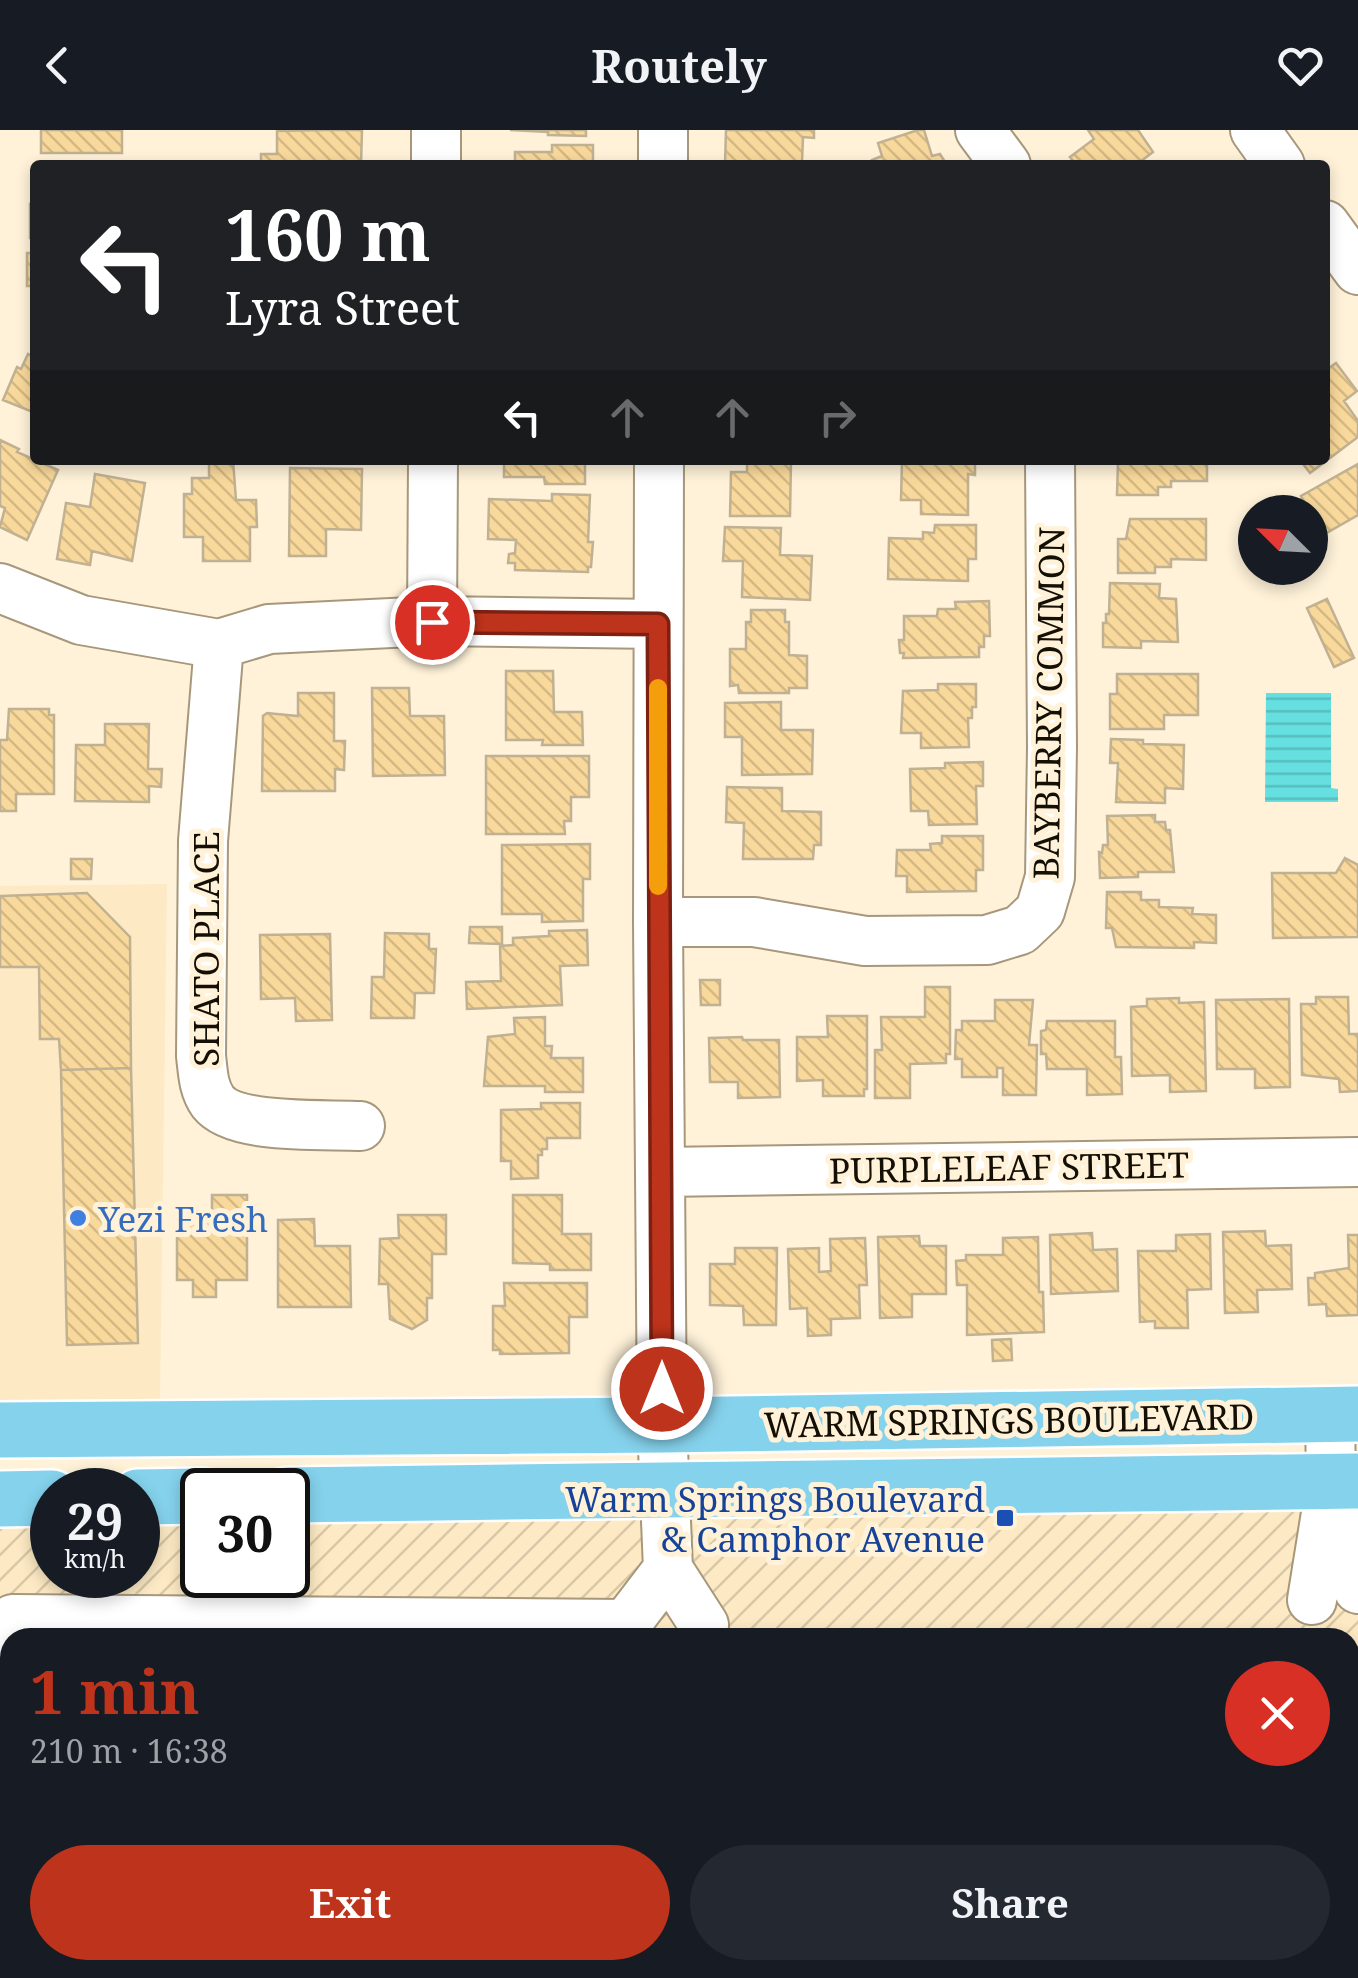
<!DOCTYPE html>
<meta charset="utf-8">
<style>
body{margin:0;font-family:"Noto Serif",serif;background:#242831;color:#f1f3f6;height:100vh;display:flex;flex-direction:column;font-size:38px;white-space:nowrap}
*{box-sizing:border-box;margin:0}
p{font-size:32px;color:#9ea1a6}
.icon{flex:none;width:55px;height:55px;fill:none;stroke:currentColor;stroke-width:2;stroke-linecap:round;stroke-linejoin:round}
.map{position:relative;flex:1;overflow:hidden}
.panel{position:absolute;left:0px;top:1498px;width:1360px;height:352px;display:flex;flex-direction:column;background:#171b24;border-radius:30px 30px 0 0;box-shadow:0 5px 15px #0003}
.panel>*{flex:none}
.banner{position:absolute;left:30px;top:30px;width:1300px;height:305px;border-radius:10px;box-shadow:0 5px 15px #0003;background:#202124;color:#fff;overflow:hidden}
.needle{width:65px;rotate:294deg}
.fabs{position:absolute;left:1238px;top:365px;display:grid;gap:20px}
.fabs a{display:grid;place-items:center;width:90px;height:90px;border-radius:50%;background:#171b24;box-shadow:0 5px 15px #0003;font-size:50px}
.speed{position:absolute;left:30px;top:1338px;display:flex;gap:20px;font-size:50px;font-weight:700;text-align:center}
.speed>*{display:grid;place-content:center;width:130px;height:130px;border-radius:50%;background:#171b24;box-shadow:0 5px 15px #0003;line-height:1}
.speed small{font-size:25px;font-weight:400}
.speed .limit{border:5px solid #111;border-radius:15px;background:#fff;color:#111}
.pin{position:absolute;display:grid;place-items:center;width:85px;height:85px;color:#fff;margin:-42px;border:5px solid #fff;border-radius:50%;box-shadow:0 2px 10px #0007}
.me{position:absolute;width:110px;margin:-55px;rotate:0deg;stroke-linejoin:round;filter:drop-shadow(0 0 8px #0008)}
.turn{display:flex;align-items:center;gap:35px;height:210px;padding:0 30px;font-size:45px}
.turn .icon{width:130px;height:130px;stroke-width:2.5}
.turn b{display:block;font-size:70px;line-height:85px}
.lanes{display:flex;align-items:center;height:95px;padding:0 30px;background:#0003;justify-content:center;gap:50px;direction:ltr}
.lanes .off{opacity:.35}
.round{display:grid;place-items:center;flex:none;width:105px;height:105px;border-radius:52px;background:#242831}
.overview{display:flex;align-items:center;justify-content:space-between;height:170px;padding:0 30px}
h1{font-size:60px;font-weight:700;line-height:75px;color:#be331b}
.cta{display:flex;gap:20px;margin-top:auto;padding:20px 30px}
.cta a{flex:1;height:115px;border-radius:60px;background:#be331b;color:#fff;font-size:40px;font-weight:700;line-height:115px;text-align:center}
.cta a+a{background:#242831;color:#f1f3f6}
header{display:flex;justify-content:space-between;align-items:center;height:130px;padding:0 30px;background:#171b24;font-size:45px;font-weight:700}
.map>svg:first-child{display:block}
</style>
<header><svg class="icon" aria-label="back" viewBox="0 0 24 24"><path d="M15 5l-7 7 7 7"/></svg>Routely<svg class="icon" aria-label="heart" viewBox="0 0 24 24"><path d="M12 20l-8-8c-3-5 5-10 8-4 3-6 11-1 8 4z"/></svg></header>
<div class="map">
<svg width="1358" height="1848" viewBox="0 0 1358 1848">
<defs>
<pattern id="industrial-furrows" width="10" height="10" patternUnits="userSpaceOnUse" patternTransform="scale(2.5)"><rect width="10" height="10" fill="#fdeac4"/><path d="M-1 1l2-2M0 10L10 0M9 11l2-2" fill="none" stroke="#d8c8a7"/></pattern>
<pattern id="water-rules" width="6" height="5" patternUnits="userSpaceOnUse" patternTransform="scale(2.5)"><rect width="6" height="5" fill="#65dfe0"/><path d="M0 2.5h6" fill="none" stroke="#57bebf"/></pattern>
<pattern id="building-back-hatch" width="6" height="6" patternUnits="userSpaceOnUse" patternTransform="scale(2.5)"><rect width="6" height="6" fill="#f9d99b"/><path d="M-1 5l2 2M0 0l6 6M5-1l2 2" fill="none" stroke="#d5b984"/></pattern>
</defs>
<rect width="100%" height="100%" fill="#fff2d9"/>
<path fill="#fdeac4" d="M 167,754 L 160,1269 L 0,1270 L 0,756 Z"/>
<path fill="url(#industrial-furrows)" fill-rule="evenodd" d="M 1358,1371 L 1358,1848 L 0,1848 L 0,1394 L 52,1393 L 52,1445 L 138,1445 L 138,1391 L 202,1390 L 202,1445 L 288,1445 L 288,1389 ZM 10,1508 L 1350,1508 L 1350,1840 L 10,1840 Z"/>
<path fill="url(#water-rules)" d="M 1266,563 L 1331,563 L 1331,658 L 1338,659 L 1338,672 L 1265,672 Z"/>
<path fill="url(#building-back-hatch)" stroke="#c0b193" stroke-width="2.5" d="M 41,0 L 122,0 L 122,23 L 41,23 Z
M 326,0 L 362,0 L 361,35 L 261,35 L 261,24 L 277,24 L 277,1 Z
M 510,0 L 586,0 L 586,6 L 548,5 L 548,2 Z
M 726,0 L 814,0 L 814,8 L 803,7 L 802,32 L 725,34 Z
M 918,0 L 924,0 L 932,26 L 940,24 L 947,35 L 874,35 L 872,30 L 882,26 L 878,13 Z
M 1088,0 L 1138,0 L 1153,22 L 1136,35 L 1076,35 L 1070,27 L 1094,9 Z
M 552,15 L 593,15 L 593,35 L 515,35 L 515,22 L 552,22 Z
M 30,74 L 35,74 L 35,108 L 30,108 Z
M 27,123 L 35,123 L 35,156 L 27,156 Z
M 28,224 L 35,227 L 35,283 L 3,270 L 17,237 L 21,239 Z
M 1336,233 L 1357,261 L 1344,271 L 1358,291 L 1358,307 L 1310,343 L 1300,330 L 1325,330 L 1325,241 Z
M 0,310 L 19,319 L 17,322 L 58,340 L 27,410 L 0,397 L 5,378 L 0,376 Z
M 209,330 L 233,330 L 236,370 L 256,370 L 257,397 L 250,397 L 250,431 L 203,431 L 203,407 L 184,407 L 184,364 L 192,364 L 192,348 L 209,348 Z
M 504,330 L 585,330 L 585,354 L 545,354 L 544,347 L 504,347 Z
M 747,330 L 791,330 L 790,386 L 730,386 L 731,342 L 747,342 Z
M 902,330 L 975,330 L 975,345 L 968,344 L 968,385 L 921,384 L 921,370 L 901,370 Z
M 1207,330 L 1207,351 L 1171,351 L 1171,357 L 1158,357 L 1158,365 L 1117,365 L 1118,331 Z
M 1358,334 L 1358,385 L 1323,405 L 1301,366 Z
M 290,338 L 362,339 L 361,400 L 326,399 L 326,426 L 289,426 Z
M 95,344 L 145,353 L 132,431 L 92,421 L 90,435 L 57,429 L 66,373 L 90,377 Z
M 552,364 L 590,365 L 588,412 L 593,412 L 591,437 L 588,437 L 588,442 L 515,440 L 515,433 L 508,433 L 509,424 L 515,423 L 516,410 L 488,409 L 489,369 L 552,371 Z
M 1130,389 L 1206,389 L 1206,430 L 1171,429 L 1171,437 L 1155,437 L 1155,443 L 1118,443 L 1118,409 L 1126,409 Z
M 935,395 L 976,395 L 976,429 L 968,429 L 968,451 L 888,449 L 889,408 L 923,409 L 923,402 L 934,403 Z
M 725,397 L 781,398 L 780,425 L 812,426 L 810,470 L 742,467 L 743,431 L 723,431 Z
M 1110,453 L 1160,454 L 1159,468 L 1176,469 L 1178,512 L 1141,511 L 1141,518 L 1103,517 L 1103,493 L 1106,493 L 1106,484 L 1109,484 Z
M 1327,469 L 1354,528 L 1334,537 L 1307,478 Z
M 989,471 L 990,506 L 984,506 L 984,517 L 979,517 L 979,527 L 903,528 L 904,523 L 900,523 L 899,510 L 904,510 L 904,486 L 937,486 L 938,479 L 956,479 L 955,472 Z
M 751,480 L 785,480 L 785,492 L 789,492 L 789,525 L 807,526 L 807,558 L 789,558 L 789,563 L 739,563 L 738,555 L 730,556 L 730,519 L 746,519 L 746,492 L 751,492 Z
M 506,541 L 553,541 L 554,582 L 582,582 L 583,615 L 542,615 L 543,610 L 506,610 Z
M 1117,544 L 1198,544 L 1198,585 L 1164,585 L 1164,599 L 1110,599 L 1110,564 L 1117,564 Z
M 938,554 L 976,554 L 976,577 L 972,577 L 972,588 L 968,588 L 969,617 L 921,618 L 921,603 L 901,603 L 903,561 L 938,560 Z
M 372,558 L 409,558 L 410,586 L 444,586 L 445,645 L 373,646 Z
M 298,563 L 334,563 L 334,611 L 345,611 L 344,640 L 335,639 L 335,661 L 262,661 L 263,586 L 267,583 L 298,586 Z
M 781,572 L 781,600 L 813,600 L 812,644 L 742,645 L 742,607 L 725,607 L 725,573 Z
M 9,579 L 49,579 L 49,585 L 54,585 L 54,664 L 16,664 L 16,681 L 0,681 L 0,610 L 7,610 Z
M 105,594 L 149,594 L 148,639 L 162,639 L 161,657 L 149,656 L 149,672 L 75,671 L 76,615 L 105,615 Z
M 1111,609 L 1143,610 L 1143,614 L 1184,615 L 1183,659 L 1165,658 L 1165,673 L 1116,672 L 1118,633 L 1110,633 Z
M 486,626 L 589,626 L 589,667 L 571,667 L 571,691 L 564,691 L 565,704 L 486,704 Z
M 983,632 L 983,656 L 976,656 L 977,694 L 929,695 L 928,681 L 911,681 L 910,639 L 945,638 L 945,633 Z
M 727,657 L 782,658 L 782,681 L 821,682 L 821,715 L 814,715 L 813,729 L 743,729 L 744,693 L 726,692 Z
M 1155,685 L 1155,692 L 1165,692 L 1166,700 L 1170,700 L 1174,742 L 1138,742 L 1138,747 L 1100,748 L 1099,722 L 1102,723 L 1103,715 L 1108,715 L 1107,686 Z
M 942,706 L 983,706 L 983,740 L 976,740 L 976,761 L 907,762 L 907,746 L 896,746 L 897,720 L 931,720 L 930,714 L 942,713 Z
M 590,714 L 590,749 L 583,749 L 583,791 L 542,792 L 542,784 L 502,784 L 502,715 Z
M 1345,728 L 1358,735 L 1358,807 L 1273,808 L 1272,743 L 1336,743 Z
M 71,729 L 92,729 L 91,749 L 71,749 Z
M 1107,762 L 1141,762 L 1141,770 L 1159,770 L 1159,777 L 1193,778 L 1192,784 L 1216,785 L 1216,813 L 1194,812 L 1194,818 L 1116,817 L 1112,798 L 1106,798 Z
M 87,763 L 130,807 L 131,938 L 61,940 L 59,909 L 40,909 L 39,837 L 0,837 L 0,766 Z
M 470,797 L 502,797 L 502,814 L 469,813 Z
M 587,800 L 588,835 L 560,836 L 562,875 L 467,879 L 466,852 L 501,851 L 500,816 L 513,815 L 513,808 L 549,806 L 549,801 Z
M 385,803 L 429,804 L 429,819 L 436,819 L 434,863 L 415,863 L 414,888 L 371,888 L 372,847 L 384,847 Z
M 330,804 L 332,890 L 296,891 L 295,868 L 261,869 L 260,805 Z
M 700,850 L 720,850 L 720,875 L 701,875 Z
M 925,857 L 950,857 L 950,924 L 946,924 L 946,933 L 910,934 L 910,968 L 875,968 L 875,920 L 882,920 L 881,887 L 925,887 Z
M 1316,867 L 1348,867 L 1349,904 L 1358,904 L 1358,961 L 1340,962 L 1339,949 L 1302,945 L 1301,874 L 1316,874 Z
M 1179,868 L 1179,873 L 1204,872 L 1206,961 L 1170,962 L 1170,945 L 1132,946 L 1131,877 L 1147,876 L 1147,869 Z
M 1289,869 L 1290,957 L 1255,958 L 1255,939 L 1217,939 L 1216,870 Z
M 995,870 L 1033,870 L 1029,915 L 1037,915 L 1036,965 L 1003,965 L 1003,938 L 997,938 L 997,947 L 962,947 L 962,929 L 955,929 L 956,900 L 962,900 L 962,891 L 995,891 Z
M 827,886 L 867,886 L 867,959 L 864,959 L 864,966 L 823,966 L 823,950 L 797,951 L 797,907 L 828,907 Z
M 545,887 L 545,916 L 552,916 L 551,928 L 583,928 L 583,962 L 545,962 L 545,956 L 484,956 L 488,907 L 515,904 L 514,888 Z
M 1047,891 L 1115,891 L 1115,927 L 1121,927 L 1122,964 L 1087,965 L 1087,939 L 1047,939 L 1046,924 L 1041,924 L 1041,901 L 1046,900 Z
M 742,907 L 743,910 L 779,910 L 780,967 L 738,968 L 738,952 L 710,952 L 709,908 Z
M 131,938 L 138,1213 L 67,1215 L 61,940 Z
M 541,973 L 580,973 L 580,1008 L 547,1008 L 547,1019 L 542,1019 L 542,1025 L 538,1025 L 538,1048 L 511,1049 L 511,1031 L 501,1031 L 501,980 L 541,979 Z
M 212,1065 L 247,1065 L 247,1150 L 216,1150 L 216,1167 L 193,1167 L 193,1150 L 177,1150 L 177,1085 L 212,1087 Z
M 513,1065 L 562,1065 L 562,1104 L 591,1104 L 591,1140 L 550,1140 L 550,1134 L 513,1133 Z
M 398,1085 L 446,1085 L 446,1124 L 432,1124 L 432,1168 L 427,1168 L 427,1190 L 412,1199 L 390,1189 L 388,1154 L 379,1154 L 380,1109 L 399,1108 Z
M 314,1089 L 315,1116 L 350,1116 L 351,1177 L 278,1177 L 278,1090 Z
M 1265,1101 L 1266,1116 L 1291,1115 L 1292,1159 L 1257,1160 L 1258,1182 L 1225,1183 L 1223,1102 Z
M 1092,1103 L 1093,1120 L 1117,1119 L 1118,1161 L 1051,1164 L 1050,1105 Z
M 1210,1104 L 1211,1159 L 1187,1160 L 1188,1198 L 1155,1198 L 1155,1191 L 1140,1192 L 1138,1121 L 1176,1121 L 1176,1105 Z
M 1348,1105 L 1358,1105 L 1358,1185 L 1327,1186 L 1326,1174 L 1309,1175 L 1308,1148 L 1315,1148 L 1315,1143 L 1349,1138 Z
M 919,1106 L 920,1116 L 946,1116 L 946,1164 L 912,1164 L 912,1187 L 880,1188 L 878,1107 Z
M 1038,1107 L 1039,1162 L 1043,1162 L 1044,1202 L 967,1205 L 967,1155 L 957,1155 L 956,1131 L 966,1130 L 966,1125 L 1003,1125 L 1003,1108 Z
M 865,1108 L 867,1155 L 859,1155 L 860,1188 L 831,1189 L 831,1205 L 808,1206 L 807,1178 L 790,1179 L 788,1119 L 819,1118 L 819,1142 L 831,1141 L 830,1109 Z
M 735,1118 L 777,1118 L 776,1195 L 744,1195 L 743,1176 L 710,1175 L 710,1134 L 735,1134 Z
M 504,1153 L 587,1153 L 587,1187 L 569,1187 L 569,1223 L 500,1224 L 500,1220 L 493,1220 L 493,1176 L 505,1176 Z
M 1011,1209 L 1012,1230 L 993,1231 L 992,1210 Z
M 774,1840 L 1106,1840 L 1098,1848 L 774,1848 Z"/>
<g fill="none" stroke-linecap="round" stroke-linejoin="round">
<g stroke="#a7987c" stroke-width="52">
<path id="minor" d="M 980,0 L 1006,35
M 1255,0 L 1280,35
M 436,35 L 436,0
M 663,35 L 663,0
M 1325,95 L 1358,140
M 0,458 L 81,490 L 219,514 L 269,499 L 432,491 L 658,494
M 432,491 L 433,330
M 219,514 L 203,711 L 201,926 C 203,942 203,958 213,972 C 235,1000 325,994 360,996
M 658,792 L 754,792 L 865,811 L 987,810 L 1020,800 L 1040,781 L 1050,747 L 1052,617 L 1050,330
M 661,1042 L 1358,1032
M 1336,1370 L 1358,1459
M 668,1439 L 704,1495
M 1312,1470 L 1331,1352 L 1330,1284
M 14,1508 L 13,1489 L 626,1494 L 668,1439 L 662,1295 L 658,792 L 659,330
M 0,1581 L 10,1581
M 19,1840 L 19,1848
M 622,1840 L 622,1848"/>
</g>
<g stroke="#fff" stroke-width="60">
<path id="major" d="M 0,1300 L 662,1295 L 1358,1284
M 288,1365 L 1358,1351
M 138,1367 L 202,1366
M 0,1369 L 52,1368"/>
</g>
<use href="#minor" stroke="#fff" stroke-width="48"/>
<use href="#major" stroke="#85d2ec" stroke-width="55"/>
</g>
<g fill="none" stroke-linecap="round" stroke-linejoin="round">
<g stroke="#7c2112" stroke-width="25">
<path id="route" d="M 432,492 L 658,494 L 662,1259"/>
</g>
<use href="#route" stroke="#be331b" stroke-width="18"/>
<path stroke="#f59e0b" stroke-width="18" d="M 658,558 L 658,756"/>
</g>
<circle fill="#3f7fe0" stroke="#fff2d9" stroke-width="4" cx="78" cy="1088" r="10"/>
<rect fill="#1a4fb4" stroke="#fff2d9" stroke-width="4" x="995" y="1378" width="20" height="20" rx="5"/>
<g text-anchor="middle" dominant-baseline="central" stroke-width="10" stroke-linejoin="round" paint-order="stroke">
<g font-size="35" fill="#140f05" stroke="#fff2d9">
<text transform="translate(1048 573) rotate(-89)">BAYBERRY COMMON</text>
<text transform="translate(205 819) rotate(-90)">SHATO PLACE</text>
<text transform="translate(1009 1037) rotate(-1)">PURPLELEAF STREET</text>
<text transform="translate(1009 1290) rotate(-1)">WARM SPRINGS BOULEVARD</text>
</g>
<g font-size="35" fill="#366cbe" stroke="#fff2d9" text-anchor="start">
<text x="98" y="1088">Yezi Fresh</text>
</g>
<g font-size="35" fill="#164399" stroke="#fff2d9" text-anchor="end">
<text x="985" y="1368">Warm Springs Boulevard<tspan x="985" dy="40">&amp; Camphor Avenue</tspan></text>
</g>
</g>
</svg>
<div class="fabs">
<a><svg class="needle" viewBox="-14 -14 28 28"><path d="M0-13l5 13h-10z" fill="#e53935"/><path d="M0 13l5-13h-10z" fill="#9ea1a6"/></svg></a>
</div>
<div class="speed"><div>29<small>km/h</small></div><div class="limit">30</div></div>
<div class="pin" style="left:432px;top:492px;background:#d93025"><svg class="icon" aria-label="arrive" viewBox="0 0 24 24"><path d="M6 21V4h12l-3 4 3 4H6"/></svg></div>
<svg class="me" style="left:662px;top:1259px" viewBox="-20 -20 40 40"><circle r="17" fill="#be331b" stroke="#fff" stroke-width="3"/><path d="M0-11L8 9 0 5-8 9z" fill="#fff"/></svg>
<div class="banner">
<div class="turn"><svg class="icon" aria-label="left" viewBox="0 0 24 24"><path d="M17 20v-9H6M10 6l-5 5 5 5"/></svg><div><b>160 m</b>Lyra Street</div></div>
<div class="lanes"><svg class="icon" aria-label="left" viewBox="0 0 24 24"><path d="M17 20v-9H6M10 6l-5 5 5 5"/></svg><svg class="icon off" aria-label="ahead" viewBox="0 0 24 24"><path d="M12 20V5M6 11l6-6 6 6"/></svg><svg class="icon off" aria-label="ahead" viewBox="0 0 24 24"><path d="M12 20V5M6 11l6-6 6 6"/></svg><svg class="icon off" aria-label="right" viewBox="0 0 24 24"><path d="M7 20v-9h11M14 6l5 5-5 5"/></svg></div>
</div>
<section class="panel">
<div class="overview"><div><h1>1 min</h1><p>210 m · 16:38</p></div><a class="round" style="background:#d93025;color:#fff"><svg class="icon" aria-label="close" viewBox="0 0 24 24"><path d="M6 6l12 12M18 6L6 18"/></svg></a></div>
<div class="cta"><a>Exit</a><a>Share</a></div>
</section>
</div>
